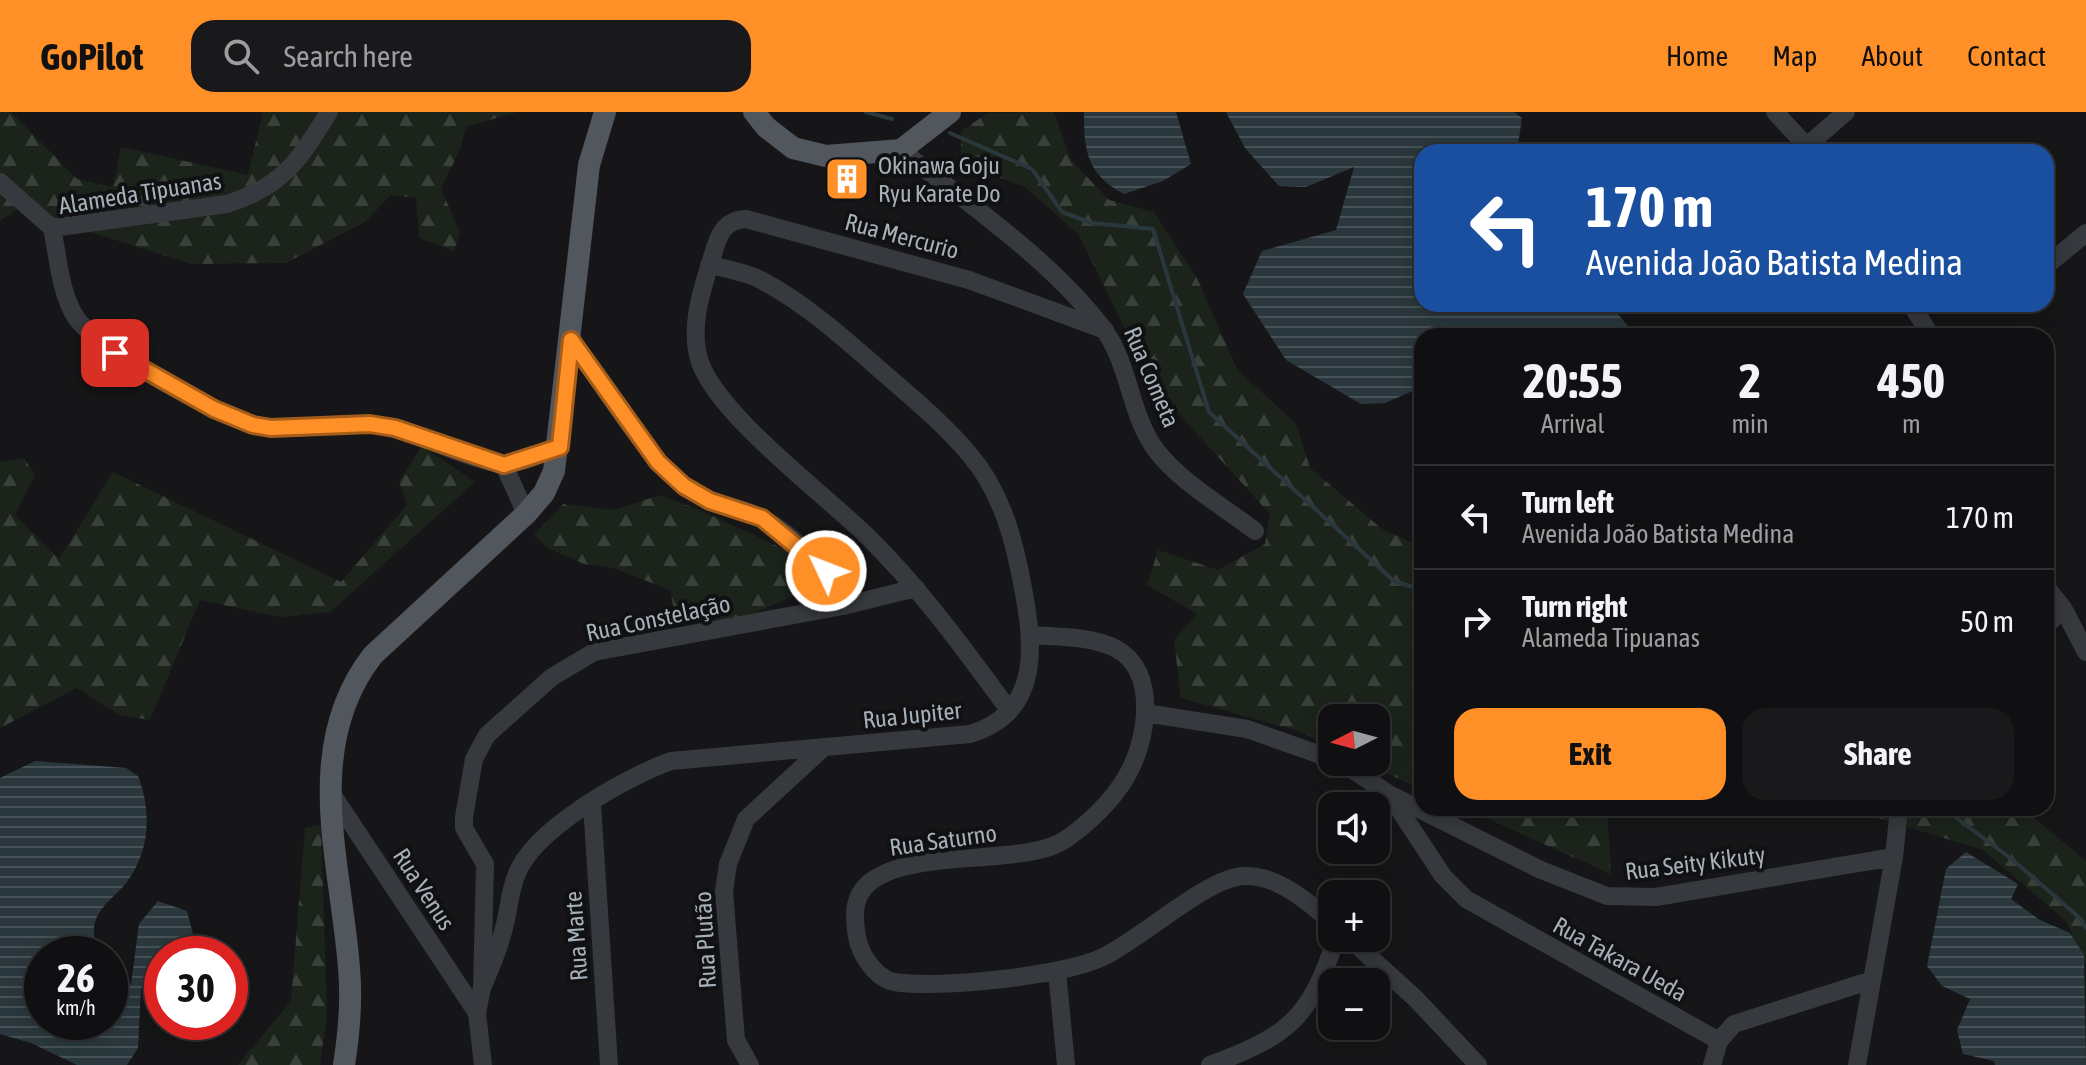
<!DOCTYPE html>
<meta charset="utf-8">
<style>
body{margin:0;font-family:"Asap Condensed",sans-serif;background:#19191b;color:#f1f3f6;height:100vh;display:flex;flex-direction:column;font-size:30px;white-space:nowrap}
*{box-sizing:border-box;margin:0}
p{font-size:26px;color:#9c9d9f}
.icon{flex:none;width:44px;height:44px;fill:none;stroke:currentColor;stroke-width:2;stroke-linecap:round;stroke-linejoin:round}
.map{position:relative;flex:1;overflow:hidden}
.details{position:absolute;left:1414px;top:216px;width:640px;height:488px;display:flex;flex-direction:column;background:#101012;border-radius:24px;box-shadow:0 4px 20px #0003,0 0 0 2px #303032}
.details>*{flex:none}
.banner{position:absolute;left:1414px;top:32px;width:640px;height:168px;border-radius:24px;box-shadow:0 4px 20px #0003,0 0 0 2px #303032;background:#1a4fa0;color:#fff;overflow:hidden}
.needle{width:52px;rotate:264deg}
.fabs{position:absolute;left:1318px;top:592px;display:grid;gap:16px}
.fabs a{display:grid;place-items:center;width:72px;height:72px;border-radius:16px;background:#101012;box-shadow:0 4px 20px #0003,0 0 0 2px #303032;font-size:40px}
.speed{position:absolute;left:24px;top:824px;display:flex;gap:16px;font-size:40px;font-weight:700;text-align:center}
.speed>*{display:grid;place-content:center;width:104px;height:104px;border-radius:50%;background:#101012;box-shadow:0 4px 20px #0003,0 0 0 2px #303032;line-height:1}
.speed small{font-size:20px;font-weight:400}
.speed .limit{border:12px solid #d22;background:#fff;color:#111}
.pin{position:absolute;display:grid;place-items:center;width:68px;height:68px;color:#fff;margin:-34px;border-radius:16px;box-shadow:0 4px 12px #0006}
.me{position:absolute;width:88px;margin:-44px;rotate:313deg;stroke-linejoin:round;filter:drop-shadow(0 0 6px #0008)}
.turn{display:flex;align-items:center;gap:28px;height:168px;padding:0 40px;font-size:36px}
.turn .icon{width:104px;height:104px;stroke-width:2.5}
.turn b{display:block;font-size:56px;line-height:68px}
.eta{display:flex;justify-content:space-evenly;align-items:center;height:136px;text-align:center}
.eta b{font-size:48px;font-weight:700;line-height:56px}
.action{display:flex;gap:16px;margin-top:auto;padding:16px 40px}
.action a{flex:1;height:92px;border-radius:24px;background:#ff8f27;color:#111;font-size:32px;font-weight:700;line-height:92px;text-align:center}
.action a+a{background:#19191b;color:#f1f3f6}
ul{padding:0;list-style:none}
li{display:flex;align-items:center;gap:24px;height:104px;padding:0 40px;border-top:2px solid #303032}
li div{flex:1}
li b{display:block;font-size:30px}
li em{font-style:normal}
header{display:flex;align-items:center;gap:48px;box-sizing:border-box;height:112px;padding:0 40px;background:#ff8f27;color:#111}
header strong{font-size:38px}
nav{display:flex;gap:44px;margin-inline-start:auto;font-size:28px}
.search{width:560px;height:72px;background:#19191b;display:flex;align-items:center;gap:20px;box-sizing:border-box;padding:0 28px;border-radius:24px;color:#9c9d9f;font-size:30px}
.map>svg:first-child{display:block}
</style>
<header>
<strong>GoPilot</strong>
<div class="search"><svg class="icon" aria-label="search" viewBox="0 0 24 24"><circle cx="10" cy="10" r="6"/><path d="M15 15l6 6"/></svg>Search here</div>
<nav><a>Home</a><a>Map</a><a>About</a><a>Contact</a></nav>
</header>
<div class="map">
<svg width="2086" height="953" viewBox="0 0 2086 953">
<defs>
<pattern id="forest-firs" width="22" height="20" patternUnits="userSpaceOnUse" patternTransform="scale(2)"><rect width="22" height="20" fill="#1b231b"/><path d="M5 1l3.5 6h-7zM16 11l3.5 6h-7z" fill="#39403a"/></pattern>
<pattern id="water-rules" width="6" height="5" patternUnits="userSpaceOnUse" patternTransform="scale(2)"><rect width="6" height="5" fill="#2a383d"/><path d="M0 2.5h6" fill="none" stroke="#465257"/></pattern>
</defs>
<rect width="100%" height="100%" fill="#161618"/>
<path fill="url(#forest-firs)" d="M 0,0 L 11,0 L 77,67 L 113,75 L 121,35 L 248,63 L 263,0 L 517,0 L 466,15 L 460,38 L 441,76 L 460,121 L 454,139 L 419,126 L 416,86 L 391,83 L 365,110 L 286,151 L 191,152 L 18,97 L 0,109 Z
M 1054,0 L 1071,48 L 1109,88 L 1154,100 L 1197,166 L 1237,257 L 1296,312 L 1310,356 L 1382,417 L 1422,435 L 1422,678 L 1364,650 L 1376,650 L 1376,606 L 1332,606 L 1332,635 L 1299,619 L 1181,586 L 1174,528 L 1197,502 L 1147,473 L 1158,438 L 1218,458 L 1265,432 L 1270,402 L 1152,272 L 1079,123 L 1025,75 L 961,51 L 961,19 L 988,1 Z
M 422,334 L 475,370 L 330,500 L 280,505 L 200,488 L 150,608 L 119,603 L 77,576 L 0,616 L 0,350 L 24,346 L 35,363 L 15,403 L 59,447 L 113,360 L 341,470 L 407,393 L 399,369 Z
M 660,383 L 697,397 L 797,443 L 813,475 L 745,505 L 677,511 L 670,478 L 613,456 L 584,452 L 548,436 L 534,423 L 563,392 L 614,398 Z
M 1463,696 L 1607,696 L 1611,762 Z
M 1845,696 L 2022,696 L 2086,749 L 2086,853 L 2066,809 L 1983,738 Z
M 321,713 L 327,903 L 320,953 L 238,953 L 291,889 L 305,716 Z"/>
<path fill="url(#water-rules)" d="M 1084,0 L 1176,0 L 1191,52 L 1163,69 L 1124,82 C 1087,62 1084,40 1084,0 Z
M 1226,0 L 1514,0 L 1522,6 L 1517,40 L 1422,40 L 1422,192 L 1584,192 L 1613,196 L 1636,224 L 1422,224 L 1422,275 L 1385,291 L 1361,292 L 1286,248 L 1243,182 L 1262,139 L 1336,118 L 1354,55 L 1306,75 L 1279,74 L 1245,36 Z
M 35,649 L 126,656 L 138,664 C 152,700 150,740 126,771 C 115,785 95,797 94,817 C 93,825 96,834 98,842 L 42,842 L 42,910 L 110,910 L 110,858 L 131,872 L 139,812 L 158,789 L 187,799 L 196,834 L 188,842 L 162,842 L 162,862 L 141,877 L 138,936 L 127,953 L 77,953 L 31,931 L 0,922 L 0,666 Z
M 1966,740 L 2018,772 L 2011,787 L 2040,808 L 2070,821 L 2084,843 L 2086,953 L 1995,953 L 1994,949 L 1963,942 L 1957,918 L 1970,887 L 1942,874 L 1927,854 L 1946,757 Z"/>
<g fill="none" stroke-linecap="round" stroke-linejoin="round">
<path stroke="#2a383d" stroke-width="4" d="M 866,0 L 892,7
M 950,21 L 1032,57 L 1062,100 L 1092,111 L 1153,117 L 1209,300 L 1394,469 L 1422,478
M 1943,696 L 2013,748 L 2081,807 L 2086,816"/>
<path stroke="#36393d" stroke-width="18" d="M 329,0 C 299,48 284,74 227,92 L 52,116 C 58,144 60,180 75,204 C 96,238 231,313 272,316 C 308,318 345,307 381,314 C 422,321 461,346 502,352 C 518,354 544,340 560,335
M 1775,0 L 1812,40
M 1808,33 L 1846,0
M 901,38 C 969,93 1048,145 1102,215 C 1130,251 1129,302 1156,338 C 1180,370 1223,394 1255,419
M 0,70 L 52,116
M 2046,154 L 2086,121
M 1911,192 L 1931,224
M 571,228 C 606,276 638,335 683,373 C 706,392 736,392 762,406 C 799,426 825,457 843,494
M 504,353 L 526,402
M 2046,475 L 2063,496 L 2086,540
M 2046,514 L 2063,496
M 1032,523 C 1058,525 1091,524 1115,536 C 1160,559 1147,632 1125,667 C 1111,690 1088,712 1066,727 C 1020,761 856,725 855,802 C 855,814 856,826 861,838 C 867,851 879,867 894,870 C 938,877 1064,864 1103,845 C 1141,827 1207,766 1243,764 C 1276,762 1309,790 1332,811
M 1009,598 C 964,537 921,477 867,424 C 824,382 718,303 700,250 C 689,217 701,180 711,149 C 717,128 721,108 746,107 L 969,168 L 1105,218
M 1145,601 L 1247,617 L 1332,647
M 1341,650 L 1389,682 L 1541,758 L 1607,784 L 1656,785 L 1894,745
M 330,679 L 477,901
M 1389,682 L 1443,764 L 1466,787 L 1719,929
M 592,692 L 609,953
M 1349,826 L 1416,887 L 1478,953
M 1057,859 L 1066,953
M 482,876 C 491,855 500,834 505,812 C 509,796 510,779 516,764 C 532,718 626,665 671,649 L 970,622 C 1041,601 1034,534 1023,476 C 1014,427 1002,381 970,343 C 945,313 915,288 886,263 C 847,229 808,193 761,168 C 745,160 727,157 709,153
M 483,953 L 477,901 L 482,876 L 485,752 L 464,716 L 464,705 L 474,647 L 487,623 L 552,565 L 594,540 L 843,494 L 916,476
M 750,953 L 736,928 L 724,779 L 728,752 L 746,707 L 822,637
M 1210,953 C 1288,924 1310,907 1336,826
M 1712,953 L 1719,929 L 1734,912 L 1872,868
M 1857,953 L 1894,745 L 1899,696"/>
<path stroke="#52565d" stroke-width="22" d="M 754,0 L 766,15 L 793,36 L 826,44 L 901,38 L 950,0
M 344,953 C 349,921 352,888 349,856 C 341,751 301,635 373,543 L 526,402 L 544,381 L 554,359 L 589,53 L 605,0"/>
</g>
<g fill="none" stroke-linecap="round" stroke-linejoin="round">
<g stroke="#a65d19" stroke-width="20">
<path id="route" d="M 115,241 L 214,297 L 253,313 L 271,316 L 370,312 L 395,316 L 504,353 L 560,335 L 571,228 L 658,350 L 684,374 L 710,389 L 762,406 L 826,459"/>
</g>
<use href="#route" stroke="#ff8f27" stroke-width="14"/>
</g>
<defs>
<g id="building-square" transform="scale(2.3)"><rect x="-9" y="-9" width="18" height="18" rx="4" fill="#ff8f27" stroke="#111113"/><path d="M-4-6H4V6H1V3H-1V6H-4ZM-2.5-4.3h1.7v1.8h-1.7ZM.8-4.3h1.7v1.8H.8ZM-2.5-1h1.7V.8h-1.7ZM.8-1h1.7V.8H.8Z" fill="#fff"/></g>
</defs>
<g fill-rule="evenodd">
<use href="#building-square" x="847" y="67"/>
</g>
<g text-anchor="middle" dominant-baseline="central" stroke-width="8" stroke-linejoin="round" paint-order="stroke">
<g font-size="24" fill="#a6b0b9" stroke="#111113" text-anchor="start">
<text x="878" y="53">Okinawa Goju<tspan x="878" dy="28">Ryu Karate Do</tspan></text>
</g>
<g font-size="24" fill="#a6b0b9" stroke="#111113">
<text transform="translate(140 81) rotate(-9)">Alameda Tipuanas</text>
<text transform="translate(902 124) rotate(15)">Rua Mercurio</text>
<text transform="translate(1152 265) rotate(67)">Rua Cometa</text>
<text transform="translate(658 506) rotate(-12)">Rua Constelação</text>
<text transform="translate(912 603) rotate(-6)">Rua Jupiter</text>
<text transform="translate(943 728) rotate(-8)">Rua Saturno</text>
<text transform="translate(1695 751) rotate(-7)">Rua Seity Kikuty</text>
<text transform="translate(424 777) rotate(57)">Rua Venus</text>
<text transform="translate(576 824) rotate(-94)">Rua Marte</text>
<text transform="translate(705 828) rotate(-93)">Rua Plutão</text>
<text transform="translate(1620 847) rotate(29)">Rua Takara Ueda</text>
</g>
</g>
</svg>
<div class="fabs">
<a><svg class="needle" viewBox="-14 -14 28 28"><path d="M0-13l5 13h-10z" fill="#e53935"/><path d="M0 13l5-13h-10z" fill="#9c9d9f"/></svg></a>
<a><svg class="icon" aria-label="sound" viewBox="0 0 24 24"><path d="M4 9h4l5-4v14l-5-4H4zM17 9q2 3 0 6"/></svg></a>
<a>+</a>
<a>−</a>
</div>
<div class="speed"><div>26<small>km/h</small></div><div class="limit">30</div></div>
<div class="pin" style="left:115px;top:241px;background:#d93025"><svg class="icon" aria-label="arrive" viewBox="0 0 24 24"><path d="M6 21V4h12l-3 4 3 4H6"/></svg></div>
<svg class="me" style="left:826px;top:459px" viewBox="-20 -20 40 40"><circle r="17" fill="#ff8f27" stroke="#fff" stroke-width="3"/><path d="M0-11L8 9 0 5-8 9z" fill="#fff"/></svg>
<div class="banner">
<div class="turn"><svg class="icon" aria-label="left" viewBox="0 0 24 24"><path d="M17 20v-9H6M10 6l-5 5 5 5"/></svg><div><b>170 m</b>Avenida João Batista Medina</div></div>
</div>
<section class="details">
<div class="eta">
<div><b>20:55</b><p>Arrival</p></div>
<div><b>2</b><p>min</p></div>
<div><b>450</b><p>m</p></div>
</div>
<ul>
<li><svg class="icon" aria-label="left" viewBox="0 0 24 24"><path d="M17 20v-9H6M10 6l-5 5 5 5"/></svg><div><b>Turn left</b><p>Avenida João Batista Medina</p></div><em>170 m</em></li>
<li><svg class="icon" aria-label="right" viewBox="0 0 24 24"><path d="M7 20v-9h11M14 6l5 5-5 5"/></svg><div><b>Turn right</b><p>Alameda Tipuanas</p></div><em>50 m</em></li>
</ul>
<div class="action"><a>Exit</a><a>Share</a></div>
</section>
</div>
